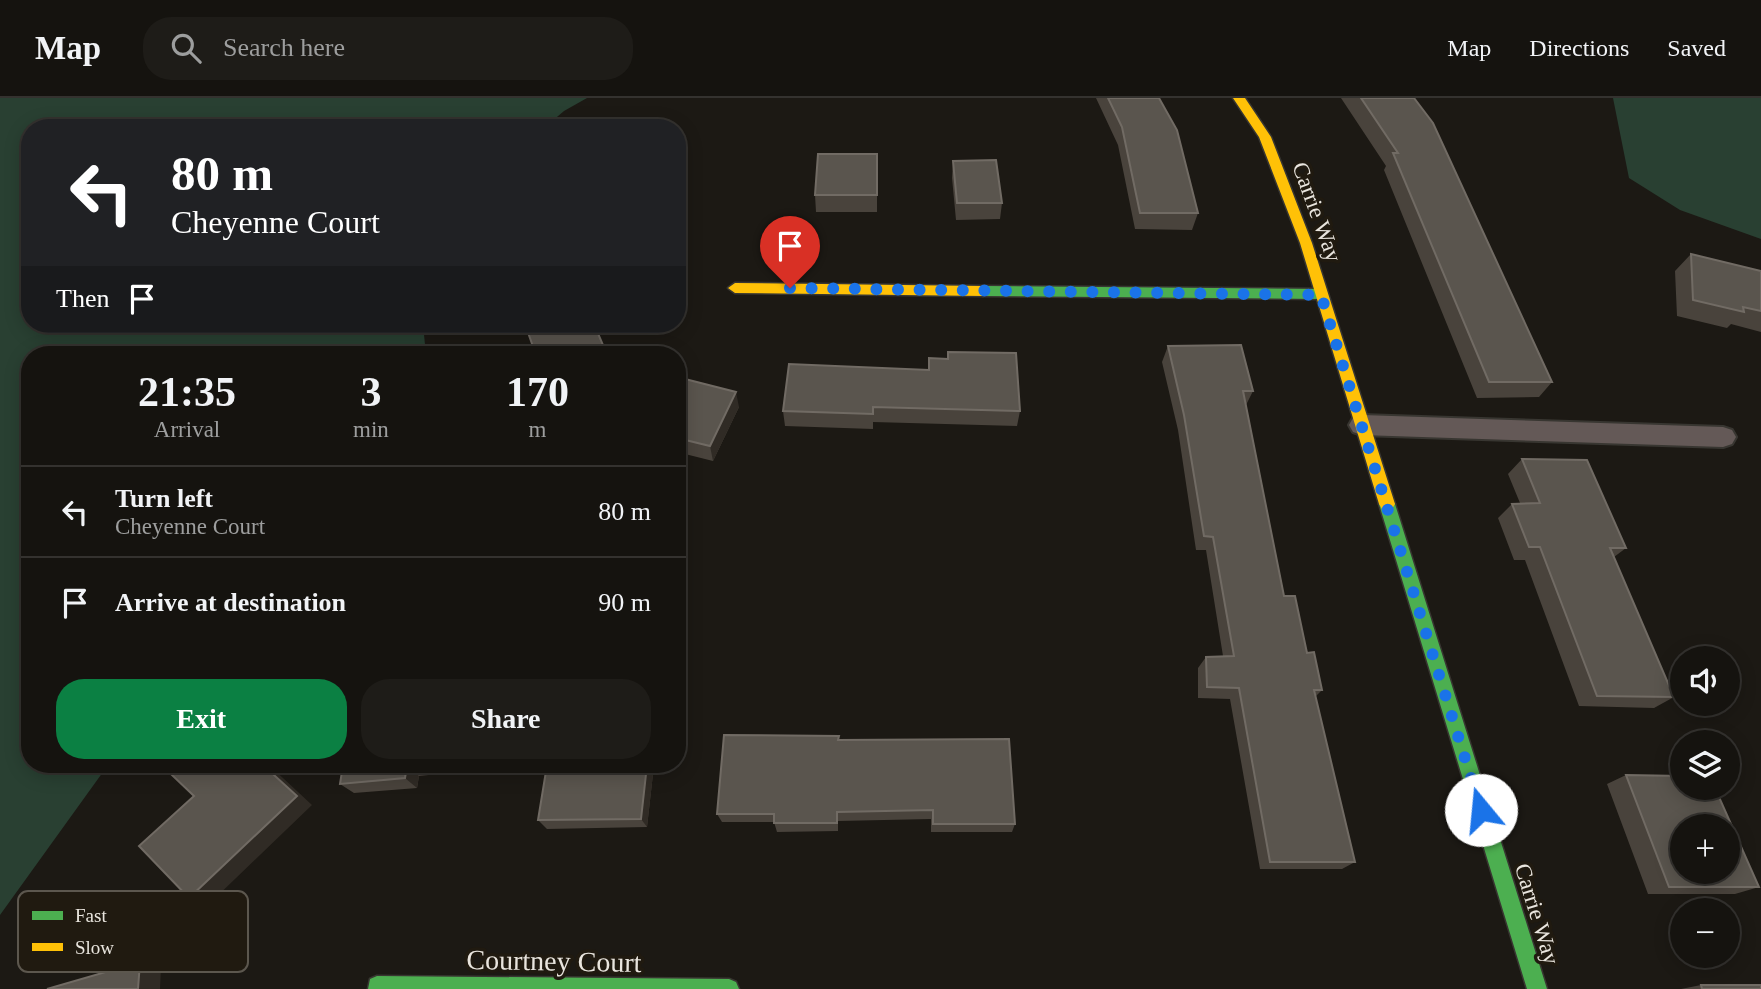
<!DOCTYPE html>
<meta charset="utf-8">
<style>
body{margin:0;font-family:Georgia,serif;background:#1e1c18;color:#f1f3f6;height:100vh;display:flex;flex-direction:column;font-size:26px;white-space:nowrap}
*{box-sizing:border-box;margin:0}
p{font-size:23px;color:#9d9e9e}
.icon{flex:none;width:38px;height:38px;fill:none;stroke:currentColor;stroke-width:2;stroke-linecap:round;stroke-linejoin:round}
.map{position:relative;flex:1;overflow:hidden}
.details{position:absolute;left:21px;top:248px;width:665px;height:427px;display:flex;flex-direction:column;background:#15130f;border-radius:28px;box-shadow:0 4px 18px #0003,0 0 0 2px #34322f}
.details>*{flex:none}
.guide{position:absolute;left:21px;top:21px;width:665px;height:214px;border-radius:28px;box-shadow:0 4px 18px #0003,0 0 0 2px #34322f;background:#202124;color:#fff;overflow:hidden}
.buttons{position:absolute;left:1670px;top:548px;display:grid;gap:14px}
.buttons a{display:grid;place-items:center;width:70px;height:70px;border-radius:50%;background:#15130f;box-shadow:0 4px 18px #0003,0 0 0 2px #34322f;font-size:35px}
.pin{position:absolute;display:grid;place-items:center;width:60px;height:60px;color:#fff;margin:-72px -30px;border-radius:50% 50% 50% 0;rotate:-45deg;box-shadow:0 0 7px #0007}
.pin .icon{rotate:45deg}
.me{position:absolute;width:77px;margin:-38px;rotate:343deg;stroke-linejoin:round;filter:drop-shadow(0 0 5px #0008)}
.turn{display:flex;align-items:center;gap:24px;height:147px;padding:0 35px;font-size:32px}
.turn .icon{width:91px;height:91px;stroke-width:2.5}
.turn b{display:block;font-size:49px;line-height:60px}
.then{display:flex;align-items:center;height:66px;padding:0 35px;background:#0003;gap:14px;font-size:26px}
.eta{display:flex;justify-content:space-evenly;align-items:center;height:119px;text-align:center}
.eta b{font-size:42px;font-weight:600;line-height:49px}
.action{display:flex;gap:14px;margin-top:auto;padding:14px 35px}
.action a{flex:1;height:80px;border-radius:28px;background:#0b8043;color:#fff;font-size:28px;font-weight:600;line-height:80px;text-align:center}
.action a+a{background:#1e1c18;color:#f1f3f6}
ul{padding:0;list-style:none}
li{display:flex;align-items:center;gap:21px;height:91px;padding:0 35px;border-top:2px solid #34322f}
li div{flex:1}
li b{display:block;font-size:26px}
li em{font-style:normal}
header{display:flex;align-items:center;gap:42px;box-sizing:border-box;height:98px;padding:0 35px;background:#15130f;border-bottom:2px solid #34322f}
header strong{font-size:33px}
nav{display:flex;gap:38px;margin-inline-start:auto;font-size:24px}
.search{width:490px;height:63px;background:#1e1c18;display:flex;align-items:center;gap:18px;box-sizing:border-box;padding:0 24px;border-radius:28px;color:#9d9e9e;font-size:26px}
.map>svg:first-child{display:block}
</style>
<header>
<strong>Map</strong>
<div class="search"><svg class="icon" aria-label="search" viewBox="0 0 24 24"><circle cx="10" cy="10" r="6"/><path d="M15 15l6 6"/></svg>Search here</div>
<nav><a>Map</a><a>Directions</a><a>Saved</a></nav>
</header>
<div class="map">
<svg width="1761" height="891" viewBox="0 0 1761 891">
<rect width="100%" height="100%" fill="#1c1914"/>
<path fill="#294032" d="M 0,0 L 587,0 L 564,13 L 544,30 L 30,30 L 30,226 L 423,226 L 426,257 L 30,257 L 30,667 L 108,667 L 0,817 Z
M 1613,0 L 1761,0 L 1761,141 L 1680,112 L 1629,80 Z"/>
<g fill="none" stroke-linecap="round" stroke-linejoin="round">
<g stroke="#383631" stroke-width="4">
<path id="lane" d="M 1362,317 L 1723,329 L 1732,332 L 1736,339 L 1732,346 L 1723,349 L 1362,337 L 1353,334 L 1349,327 L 1353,320 Z"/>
</g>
<g stroke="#383631" stroke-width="3">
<path id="fast" d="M 983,188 L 1321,191 L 1328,196 L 1321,201 L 983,198 L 976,193 Z
M 1387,400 L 1392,401 L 1395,406 L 1547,891 L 1527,891 L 1379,406 L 1382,401 Z
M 377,878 L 729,881 L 736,884 L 739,891 L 368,891 L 370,881 Z"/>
</g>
<g stroke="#383631" stroke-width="3">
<path id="slow" d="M 1233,0 L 1245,0 L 1271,39 L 1312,145 L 1395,406 L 1392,411 L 1382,411 L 1379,406 L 1300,145 L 1259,39 Z
M 735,185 L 983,188 L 990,193 L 983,198 L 735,195 L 728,190 Z"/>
</g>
<use href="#lane" fill="#645957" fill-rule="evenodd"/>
<use href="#fast" fill="#4caf50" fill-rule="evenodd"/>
<use href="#slow" fill="#ffc107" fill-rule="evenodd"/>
</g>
<path fill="#49433c" d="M 1096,0 L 1159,0 L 1198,115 L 1192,132 L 1135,131 L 1118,47 Z
M 1341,0 L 1414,0 L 1552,284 L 1539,299 L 1477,300 L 1384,72 L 1386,68 Z
M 877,56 L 877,114 L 816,114 L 815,97 Z
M 953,63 L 1002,105 L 1000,121 L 956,122 L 952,80 Z
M 1691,156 L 1761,173 L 1761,234 L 1731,226 L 1727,230 L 1677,218 L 1675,173 Z
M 1168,248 L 1253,293 L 1246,307 L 1284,498 L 1322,592 L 1315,599 L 1355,764 L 1342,771 L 1260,771 L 1230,601 L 1198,600 L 1198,570 L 1206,559 L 1223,558 L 1206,452 L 1196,452 L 1178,332 L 1162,264 Z
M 929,260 L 1020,313 L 1017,328 L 873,324 L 873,331 L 785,328 L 783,313 L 928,272 Z
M 677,289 L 739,309 L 713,363 L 677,354 Z
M 1522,361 L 1626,450 L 1614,459 L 1674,599 L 1654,610 L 1579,608 L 1525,462 L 1514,462 L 1498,420 L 1512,406 L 1520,405 L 1508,376 Z
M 839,642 L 1015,726 L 1012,734 L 931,734 L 931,721 L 838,723 L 838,733 L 777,734 L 774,724 L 722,724 L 717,716 Z
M 343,667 L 469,667 L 468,673 L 419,678 L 417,690 L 354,695 L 340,686 Z
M 547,667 L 654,667 L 647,729 L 547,731 L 538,722 Z
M 1626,677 L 1759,789 L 1735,796 L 1648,796 L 1607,686 Z
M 1701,887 L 1761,891 L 1681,891 Z"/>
<path fill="#302b25" d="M 603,247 L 607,257 L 570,257 Z
M 736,294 L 739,309 L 713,363 L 710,348 Z
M 263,667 L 269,667 L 312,707 L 208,807 L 189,800 Z
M 461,667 L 469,667 L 468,673 Z
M 647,667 L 654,667 L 647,729 L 641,721 Z
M 407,668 L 419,678 L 417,690 L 405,680 Z
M 140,864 L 161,869 L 160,891 L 138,891 Z"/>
<path fill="#5a554e" stroke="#716b64" stroke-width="2" fill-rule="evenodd" d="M 1108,0 L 1159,0 L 1177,32 L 1198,115 L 1140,115 L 1122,29 Z
M 1361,0 L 1414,0 L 1433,25 L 1552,284 L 1489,284 L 1393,55 L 1398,55 Z
M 818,56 L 877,56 L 877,97 L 815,97 Z
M 996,62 L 1002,105 L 957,105 L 953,63 Z
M 1691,156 L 1761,173 L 1761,213 L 1743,209 L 1744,214 L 1693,202 Z
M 525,226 L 594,226 L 603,247 L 570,257 L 536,257 Z
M 1241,247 L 1253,293 L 1243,293 L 1284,498 L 1295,498 L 1307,555 L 1314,554 L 1322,592 L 1314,592 L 1355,764 L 1270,764 L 1239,590 L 1207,589 L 1206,559 L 1234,558 L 1213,439 L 1204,438 L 1184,317 L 1168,248 Z
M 948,254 L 1016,255 L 1020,313 L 873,309 L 873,316 L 783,313 L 789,266 L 929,272 L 929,260 L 948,261 Z
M 685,281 L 736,294 L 710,348 L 677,340 L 677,289 L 680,289 Z
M 1522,361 L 1587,362 L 1626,450 L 1610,450 L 1674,599 L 1597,598 L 1540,449 L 1529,449 L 1512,406 L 1540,405 Z
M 724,637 L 839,638 L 838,642 L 1009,641 L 1015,726 L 933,726 L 933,712 L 837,714 L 837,725 L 774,725 L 774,716 L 717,716 Z
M 183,667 L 263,667 L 297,698 L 189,800 L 139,748 L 194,698 L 172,677 Z
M 343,667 L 423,667 L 407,668 L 405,680 L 340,686 Z
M 547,667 L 647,667 L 641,721 L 538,722 Z
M 1626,677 L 1682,678 L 1682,690 L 1715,690 L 1759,789 L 1669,789 ZM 1682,728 L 1727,728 L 1727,774 L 1682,774 Z
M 140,864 L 138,891 L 47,891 Z
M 1701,887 L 1761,887 L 1761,891 L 1702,891 Z"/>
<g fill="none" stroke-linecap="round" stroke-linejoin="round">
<path stroke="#1a73e8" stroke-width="12" stroke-dasharray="0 21.6" d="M 790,190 L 1321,197 L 1481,712"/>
</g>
<g text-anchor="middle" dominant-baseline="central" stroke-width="7" stroke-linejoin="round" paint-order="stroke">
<g font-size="23" fill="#e9e5de" stroke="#201a10">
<text transform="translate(1317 114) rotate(70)">Carrie Way</text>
<text transform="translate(1537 816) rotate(73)">Carrie Way</text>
</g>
<g font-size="28" fill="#e9e5de" stroke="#201a10">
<text transform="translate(554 863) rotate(1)">Courtney Court</text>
</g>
</g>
<rect x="18" y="793" width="230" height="81" rx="10" fill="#201a10" stroke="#5c574e" stroke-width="2"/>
<rect x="32" y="813" width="31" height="9" fill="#4caf50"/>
<rect x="32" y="845" width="31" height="8" fill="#ffc107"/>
<g font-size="19" fill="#e9e5de">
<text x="75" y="824">Fast</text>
<text x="75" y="856">Slow</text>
</g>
</svg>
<div class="buttons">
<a><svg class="icon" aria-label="sound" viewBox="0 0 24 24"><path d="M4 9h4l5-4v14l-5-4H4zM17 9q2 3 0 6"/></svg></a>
<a><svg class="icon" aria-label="layers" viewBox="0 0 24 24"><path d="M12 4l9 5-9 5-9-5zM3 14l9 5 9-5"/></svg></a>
<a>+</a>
<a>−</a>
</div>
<div class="pin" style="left:790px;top:190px;background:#d93025"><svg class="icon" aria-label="arrive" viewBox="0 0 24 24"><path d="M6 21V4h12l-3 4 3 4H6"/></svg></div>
<svg class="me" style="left:1481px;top:712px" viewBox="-20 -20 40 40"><circle r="19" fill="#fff"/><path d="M0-13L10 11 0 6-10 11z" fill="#1a73e8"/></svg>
<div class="guide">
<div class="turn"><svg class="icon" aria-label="left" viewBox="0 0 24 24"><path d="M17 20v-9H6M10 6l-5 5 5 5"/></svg><div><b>80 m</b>Cheyenne Court</div></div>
<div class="then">Then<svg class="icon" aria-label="arrive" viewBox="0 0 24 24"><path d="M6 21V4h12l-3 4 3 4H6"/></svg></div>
</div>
<section class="details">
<div class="eta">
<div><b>21:35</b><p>Arrival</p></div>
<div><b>3</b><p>min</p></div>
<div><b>170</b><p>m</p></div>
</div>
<ul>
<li><svg class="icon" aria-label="left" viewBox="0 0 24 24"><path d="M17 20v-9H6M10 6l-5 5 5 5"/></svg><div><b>Turn left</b><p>Cheyenne Court</p></div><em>80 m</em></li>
<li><svg class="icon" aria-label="arrive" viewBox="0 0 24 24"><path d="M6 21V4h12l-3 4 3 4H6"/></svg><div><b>Arrive at destination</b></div><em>90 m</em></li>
</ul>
<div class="action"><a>Exit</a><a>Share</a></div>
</section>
</div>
